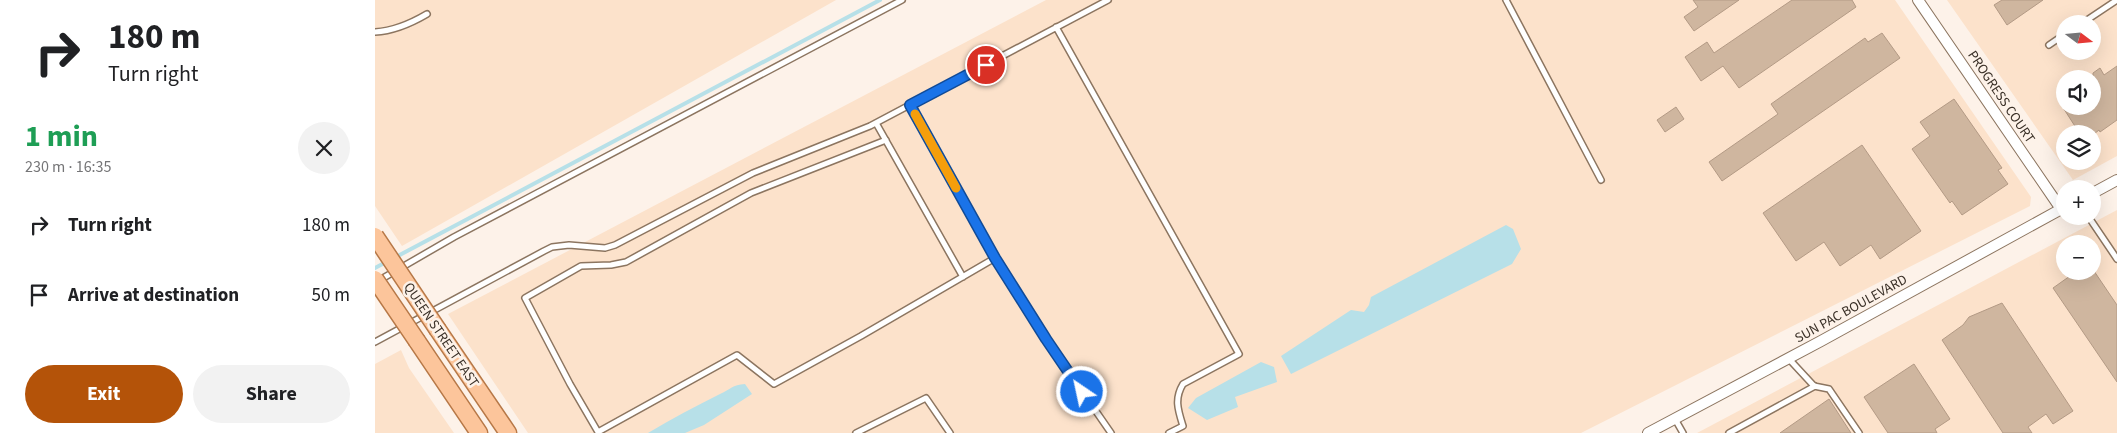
<!DOCTYPE html>
<meta charset="utf-8">
<style>
body{margin:0;font-family:"Source Sans 3",sans-serif;background:#f2f2f2;color:#202124;height:100vh;display:flex;flex-direction:column;font-size:19px;white-space:nowrap}
*{box-sizing:border-box;margin:0}
p{font-size:16px;color:#757577}
.icon{flex:none;width:28px;height:28px;fill:none;stroke:currentColor;stroke-width:2;stroke-linecap:round;stroke-linejoin:round}
.map{position:relative;flex:1;overflow:hidden}
.side{display:flex;flex-direction:column;background:#fff;width:375px}
.side>*{flex:none}
.banner{background:#fff;color:#202124;overflow:hidden}
.needle{width:32px;rotate:106deg}
.controls{position:absolute;left:1681px;top:15px;display:grid;gap:10px}
.controls a{display:grid;place-items:center;width:45px;height:45px;border-radius:50%;background:#fff;box-shadow:0 5px 20px #0002;font-size:25px}
.pin{position:absolute;display:grid;place-items:center;width:42px;height:42px;color:#fff;margin:-21px;border:2px solid #fff;border-radius:50%;box-shadow:0 1px 5px #0007}
.me{position:absolute;width:55px;margin:-28px;rotate:326deg;stroke-linejoin:round;filter:drop-shadow(0 0 4px #0008)}
.turn{display:flex;align-items:center;gap:18px;height:105px;padding:0 25px;font-size:22px}
.turn .icon{width:65px;height:65px;stroke-width:2.5}
.turn b{display:block;font-size:35px;line-height:42px}
.round{display:grid;place-items:center;flex:none;width:52px;height:52px;border-radius:26px;background:#f2f2f2}
.headline{display:flex;align-items:center;justify-content:space-between;height:85px;padding:0 25px}
h1{font-size:30px;font-weight:700;line-height:38px;color:#1e9e55}
.cta{display:flex;gap:10px;margin-top:auto;padding:10px 25px}
.cta a{flex:1;height:58px;border-radius:30px;background:#b45309;color:#fff;font-size:20px;font-weight:700;line-height:58px;text-align:center}
.cta a+a{background:#f2f2f2;color:#202124}
ul{padding:0;list-style:none}
li{display:flex;align-items:center;gap:15px;height:70px;padding:0 25px}
li div{flex:1}
li b{display:block;font-size:19px}
li em{font-style:normal}
main{display:flex;flex:1;min-height:0}
.map>svg:first-child{display:block}
</style>
<main>
<section class="side">
<div class="banner">
<div class="turn"><svg class="icon" aria-label="right" viewBox="0 0 24 24"><path d="M7 20v-9h11M14 6l5 5-5 5"/></svg><div><b>180 m</b>Turn right</div></div>
</div>
<div class="headline"><div><h1>1 min</h1><p>230 m · 16:35</p></div><a class="round"><svg class="icon" aria-label="close" viewBox="0 0 24 24"><path d="M6 6l12 12M18 6L6 18"/></svg></a></div>
<ul>
<li><svg class="icon" aria-label="right" viewBox="0 0 24 24"><path d="M7 20v-9h11M14 6l5 5-5 5"/></svg><div><b>Turn right</b></div><em>180 m</em></li>
<li><svg class="icon" aria-label="arrive" viewBox="0 0 24 24"><path d="M6 21V4h12l-3 4 3 4H6"/></svg><div><b>Arrive at destination</b></div><em>50 m</em></li>
</ul>
<div class="cta"><a>Exit</a><a>Share</a></div>
</section>
<div class="map">
<svg width="1742" height="433" viewBox="0 0 1742 433">
<rect width="100%" height="100%" fill="#fdf2e9"/>
<path fill="#fce2cb" fill-rule="evenodd" d="M 0,0 L 461,0 L 27,246 L 0,206 Z
M 671,0 L 1520,0 L 1656,197 L 1655,206 L 1206,433 L 153,433 L 73,314 Z
M 1572,0 L 1742,0 L 1742,156 L 1698,180 ZM 1690,24 L 1718,24 L 1718,51 L 1690,51 ZM 1690,79 L 1718,79 L 1718,106 L 1690,106 ZM 1690,134 L 1718,134 L 1718,161 L 1690,161 Z
M 1742,210 L 1742,433 L 1322,433 L 1565,304 ZM 1690,244 L 1718,244 L 1718,271 L 1690,271 Z
M 26,350 L 34,368 L 79,433 L 0,433 L 0,364 Z"/>
<path fill="#b7e0e8" d="M 1131,225 L 1138,229 L 1146,249 L 1137,264 L 916,374 L 906,356 L 976,310 L 989,312 L 994,305 L 996,297 Z
M 886,362 L 899,367 L 902,382 L 860,397 L 863,407 L 832,420 L 813,408 L 821,398 Z
M 370,384 L 377,394 L 329,425 L 310,433 L 273,433 C 296,419 321,406 345,394 C 356,389 357,385 370,384 Z"/>
<g fill="none" stroke-linecap="round" stroke-linejoin="round">
<path stroke="#b7e0e8" stroke-width="4" d="M 19,258 L 505,0
M 0,268 L 13,261"/>
</g>
<path fill="#cfb69f" stroke="#b39a85" d="M 1318,0 L 1364,0 L 1319,31 L 1309,17 L 1323,7 Z
M 1417,0 L 1477,0 L 1481,7 L 1364,88 L 1348,66 L 1326,81 L 1310,57 L 1332,42 L 1339,53 Z
M 1627,0 L 1668,0 L 1632,25 L 1619,5 Z
M 1507,33 L 1525,58 L 1347,181 L 1334,162 L 1403,114 L 1396,104 L 1490,38 L 1493,42 Z
M 1742,66 L 1742,120 L 1725,132 L 1724,130 L 1719,134 L 1705,134 L 1687,106 L 1718,106 L 1718,73 L 1725,68 L 1729,75 Z
M 1579,99 L 1627,168 L 1623,170 L 1633,184 L 1587,215 L 1577,201 L 1575,203 L 1537,149 L 1555,136 L 1545,122 Z
M 1301,107 L 1309,119 L 1290,132 L 1282,120 Z
M 1487,145 L 1546,231 L 1505,259 L 1496,245 L 1465,266 L 1449,242 L 1421,261 L 1388,213 Z
M 1702,271 L 1719,271 L 1742,305 L 1742,382 L 1678,288 Z
M 1627,303 L 1698,411 L 1678,424 L 1671,414 L 1653,427 L 1657,433 L 1628,433 L 1567,340 L 1588,325 L 1594,317 Z
M 1539,364 L 1575,419 L 1560,429 L 1562,433 L 1513,433 L 1489,397 Z
M 1454,399 L 1476,433 L 1405,433 Z"/>
<g fill="none" stroke-linecap="round" stroke-linejoin="round">
<g stroke="#8c7560" stroke-width="8">
<path id="lane" d="M 1131,0 L 1226,180
M 1706,24 L 1742,0
M 681,27 L 864,354 L 808,384 C 799,399 803,410 808,426 L 794,433
M 0,32 C 19,31 35,24 52,14
M 1674,45 L 1690,34
M 535,105 L 620,258
M 501,123 L 588,277
M 511,140 L 376,193 L 251,262 L 236,265 L 206,266 L 150,298 L 195,384 L 223,432 L 362,355 L 399,384 L 486,336 L 620,258 L 671,339 L 736,433
M 1713,216 L 1742,259
M 3,281 L 79,237 L 527,0
M 0,342 L 169,251 L 177,247 L 194,245 L 230,248 L 240,245 L 378,173 L 495,126 L 733,0
M 1414,359 L 1439,386 L 1454,389 L 1484,433
M 1300,419 L 1308,433
M 481,433 L 551,398 L 575,433
M 1354,433 L 1440,386"/>
</g>
<g stroke="#8c7560" stroke-width="12">
<path id="street" d="M 1543,0 L 1686,209
M 1718,193 L 1742,180
M 1273,433 L 1446,341 L 1690,207"/>
</g>
<g stroke="#b77847" stroke-width="19">
<path id="primary" d="M 63,330 L 133,433
M 42,341 L 104,433"/>
</g>
<use href="#lane" stroke="#fff" stroke-width="5"/>
<use href="#street" stroke="#fff" stroke-width="10"/>
<use href="#primary" stroke="#fcc59b" stroke-width="16"/>
<g stroke="#b77847" stroke-width="19" stroke-linecap="butt">
<path id="primary-bridge" d="M 0,236 L 63,330
M 0,279 L 42,341"/>
</g>
<use href="#primary-bridge" stroke="#fcc59b" stroke-width="16"/>
</g>
<g fill="none" stroke-linecap="round" stroke-linejoin="round">
<g stroke="#114b97" stroke-width="12">
<path id="route" d="M 611,65 L 535,105 L 620,258 L 671,339 L 707,392"/>
</g>
<use href="#route" stroke="#1a73e8" stroke-width="9"/>
<path stroke="#f59e0b" stroke-width="9" d="M 540,114 L 581,188"/>
</g>
<g text-anchor="middle" dominant-baseline="central" stroke-width="5" stroke-linejoin="round" paint-order="stroke">
<g font-size="14" fill="#3a3027" stroke="#fdf2e9">
<text transform="translate(1626 97) rotate(56)">PROGRESS COURT</text>
<text transform="translate(1476 309) rotate(-29)">SUN PAC BOULEVARD</text>
<text transform="translate(66 335) rotate(56)">QUEEN STREET EAST</text>
</g>
</g>
</svg>
<div class="controls">
<a><svg class="needle" viewBox="-14 -14 28 28"><path d="M0-13l5 13h-10z" fill="#e53935"/><path d="M0 13l5-13h-10z" fill="#757577"/></svg></a>
<a><svg class="icon" aria-label="sound" viewBox="0 0 24 24"><path d="M4 9h4l5-4v14l-5-4H4zM17 9q2 3 0 6"/></svg></a>
<a><svg class="icon" aria-label="layers" viewBox="0 0 24 24"><path d="M12 4l9 5-9 5-9-5zM3 14l9 5 9-5"/></svg></a>
<a>+</a>
<a>−</a>
</div>
<div class="pin" style="left:611px;top:65px;background:#d93025"><svg class="icon" aria-label="arrive" viewBox="0 0 24 24"><path d="M6 21V4h12l-3 4 3 4H6"/></svg></div>
<svg class="me" style="left:707px;top:392px" viewBox="-20 -20 40 40"><circle r="17" fill="#1a73e8" stroke="#fff" stroke-width="3"/><path d="M0-11L8 9 0 5-8 9z" fill="#fff"/></svg>
</div>
</main>
